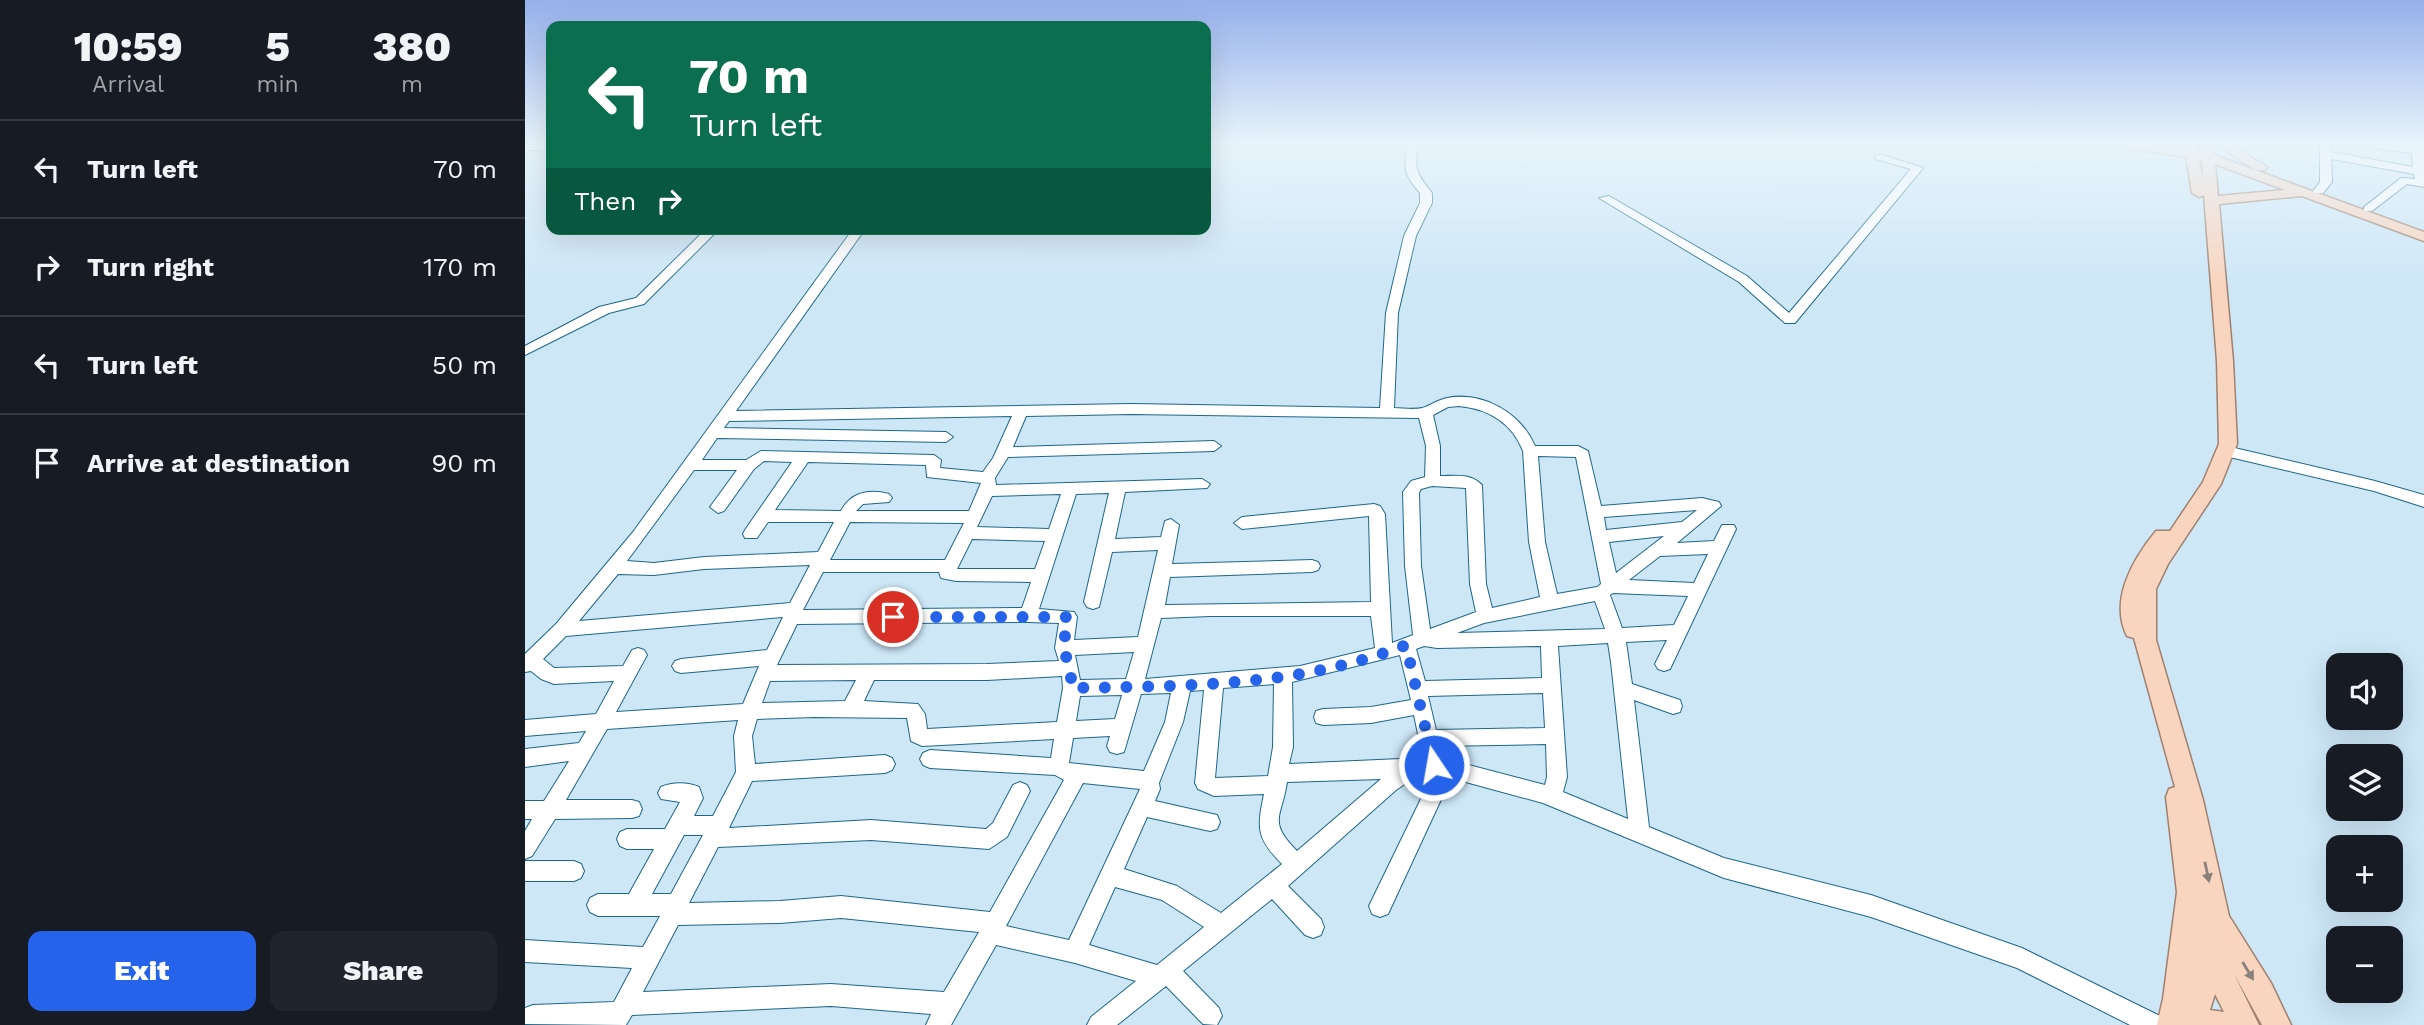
<!DOCTYPE html>
<meta charset="utf-8">
<style>
body{margin:0;font-family:"Work Sans",sans-serif;background:#20242c;color:#f1f3f6;height:100vh;display:flex;flex-direction:column;font-size:26px;white-space:nowrap}
*{box-sizing:border-box;margin:0}
p{font-size:23px;color:#9ea1a6}
.icon{flex:none;width:38px;height:38px;fill:none;stroke:currentColor;stroke-width:2;stroke-linecap:round;stroke-linejoin:round}
.map{position:relative;flex:1;overflow:hidden}
.details{display:flex;flex-direction:column;background:#171b24;width:525px}
.details>*{flex:none}
.hud{position:absolute;left:21px;top:21px;width:665px;height:214px;border-radius:14px;box-shadow:0 7px 28px #0002;background:#0b6e4f;color:#fff;overflow:hidden}
.tools{position:absolute;left:1801px;top:653px;display:grid;gap:14px}
.tools a{display:grid;place-items:center;width:77px;height:77px;border-radius:14px;background:#171b24;box-shadow:0 7px 28px #0002;font-size:35px}
.pin{position:absolute;display:grid;place-items:center;width:60px;height:60px;color:#fff;margin:-30px;border:4px solid #fff;border-radius:50%;box-shadow:0 2px 7px #0007}
.me{position:absolute;width:77px;margin:-38px;rotate:348deg;stroke-linejoin:round;filter:drop-shadow(0 0 5px #0008)}
.turn{display:flex;align-items:center;gap:24px;height:147px;padding:0 28px;font-size:32px}
.turn .icon{width:91px;height:91px;stroke-width:2.5}
.turn b{display:block;font-size:49px;line-height:60px}
.then{display:flex;align-items:center;height:66px;padding:0 28px;background:#0003;gap:14px;font-size:26px}
.eta{display:flex;justify-content:space-evenly;align-items:center;height:119px;text-align:center}
.eta b{font-size:42px;font-weight:800;line-height:49px}
.primary-button{display:flex;gap:14px;margin-top:auto;padding:14px 28px}
.primary-button a{flex:1;height:80px;border-radius:14px;background:#2563eb;color:#fff;font-size:28px;font-weight:800;line-height:80px;text-align:center}
.primary-button a+a{background:#20242c;color:#f1f3f6}
ul{padding:0;list-style:none}
li{display:flex;align-items:center;gap:21px;height:98px;padding:0 28px;border-top:2px solid #363941}
li div{flex:1}
li b{display:block;font-size:26px}
li em{font-style:normal}
main{display:flex;flex:1;min-height:0}
.map>svg:first-child{display:block}
</style>
<main>
<section class="details">
<div class="eta">
<div><b>10:59</b><p>Arrival</p></div>
<div><b>5</b><p>min</p></div>
<div><b>380</b><p>m</p></div>
</div>
<ul>
<li><svg class="icon" aria-label="left" viewBox="0 0 24 24"><path d="M17 20v-9H6M10 6l-5 5 5 5"/></svg><div><b>Turn left</b></div><em>70 m</em></li>
<li><svg class="icon" aria-label="right" viewBox="0 0 24 24"><path d="M7 20v-9h11M14 6l5 5-5 5"/></svg><div><b>Turn right</b></div><em>170 m</em></li>
<li><svg class="icon" aria-label="left" viewBox="0 0 24 24"><path d="M17 20v-9H6M10 6l-5 5 5 5"/></svg><div><b>Turn left</b></div><em>50 m</em></li>
<li><svg class="icon" aria-label="arrive" viewBox="0 0 24 24"><path d="M6 21V4h12l-3 4 3 4H6"/></svg><div><b>Arrive at destination</b></div><em>90 m</em></li>
</ul>
<div class="primary-button"><a>Exit</a><a>Share</a></div>
</section>
<div class="map">
<svg width="1899" height="1025" viewBox="0 0 1899 1025">
<rect width="100%" height="100%" fill="#cde7f7"/>
<g fill="none" stroke-linecap="round" stroke-linejoin="round">
<g stroke="#1d6788" stroke-width="2">
<path id="minor" d="M 0,144 L 26,144 L 26,150 L 0,150 Z
M 883,144 L 893,144 C 889,170 891,173 907,193 L 907,203 L 891,236 L 873,313 L 869,408 C 877,408 889,410 897,408 C 905,406 912,400 922,398 C 958,391 996,413 1010,446 L 1053,446 L 1063,451 L 1076,506 L 1177,498 L 1194,502 L 1196,506 L 1152,543 L 1189,541 L 1197,525 L 1209,525 L 1211,529 L 1145,669 L 1139,671 L 1133,669 L 1130,664 L 1142,640 L 1101,642 L 1107,684 L 1155,700 L 1157,706 L 1155,712 L 1148,714 L 1109,700 L 1124,827 L 1199,858 L 1346,895 L 1497,948 L 1637,1017 L 1641,1025 L 1605,1025 L 1492,968 L 1346,917 L 1199,878 L 1018,803 L 926,778 L 863,914 L 855,917 L 847,914 L 844,906 L 908,774 L 890,777 L 871,790 L 763,886 L 796,919 L 799,927 L 796,935 L 788,938 L 780,935 L 747,899 L 658,971 L 694,1008 L 697,1016 L 692,1025 L 678,1024 L 641,986 L 592,1025 L 562,1025 L 566,1017 L 611,981 L 550,963 L 471,945 L 426,1025 L 401,1025 L 406,1014 L 306,1006 L 107,1015 L 101,1025 L 0,1024 L 0,1008 L 8,1005 L 89,1002 L 107,968 L 0,962 L 0,940 L 118,947 L 135,916 L 73,916 L 65,912 L 62,905 L 65,898 L 73,894 L 104,894 L 129,849 L 102,849 L 95,846 L 92,839 L 95,832 L 102,829 L 140,829 L 155,802 L 136,799 L 133,793 L 136,787 C 147,782 163,782 174,787 L 178,798 L 169,816 L 188,816 L 211,772 L 209,736 L 213,720 L 82,729 L 41,800 L 107,800 L 114,802 L 117,809 L 114,816 L 107,818 L 30,819 L 7,856 L 0,859 L 0,831 L 7,819 L 0,819 L 0,801 L 19,801 L 44,761 L 0,767 L 0,749 L 54,743 L 61,731 L 0,736 L 0,720 L 71,714 L 89,681 L 29,684 L 16,679 L 6,671 L 0,672 L 0,654 L 31,624 L 108,532 L 328,229 L 340,229 L 211,411 L 606,404 L 855,408 L 861,313 L 879,236 L 895,203 L 895,193 C 879,175 878,168 883,144 ZM 934,406 C 964,409 987,423 998,451 L 1004,542 L 1015,597 L 967,608 L 961,584 L 957,485 C 946,473 930,476 915,476 L 915,446 L 908,415 L 923,407 ZM 606,414 L 894,418 L 901,446 L 900,477 L 886,481 L 878,492 L 880,566 L 888,635 L 867,643 L 860,514 L 855,506 L 849,504 L 717,517 L 709,523 L 717,529 L 844,516 L 846,602 L 640,605 L 645,577 L 787,572 L 793,570 L 795,566 L 793,562 L 787,560 L 647,564 L 654,525 L 646,519 L 640,521 L 636,537 L 590,539 L 600,492 L 682,488 L 685,484 L 677,479 L 471,485 L 470,478 L 483,457 L 689,451 L 696,446 L 689,441 L 488,447 L 501,416 ZM 487,416 L 468,458 L 458,472 L 415,468 L 416,460 L 409,455 L 236,451 L 221,460 L 177,460 L 192,438 L 421,442 L 428,437 L 421,432 L 199,428 L 204,421 ZM 1013,456 L 1051,457 L 1076,584 L 1072,587 L 1032,594 L 1020,542 ZM 239,461 L 267,462 L 220,530 L 218,534 L 220,538 L 232,538 L 243,522 L 309,522 L 293,552 L 179,557 L 129,563 L 102,561 L 169,470 L 212,470 L 185,507 L 193,513 L 199,511 L 229,469 ZM 283,462 L 401,465 L 402,477 L 456,483 L 444,511 L 331,511 L 338,504 L 364,502 L 367,498 L 364,494 C 344,489 326,492 316,511 L 250,510 ZM 907,486 L 941,488 L 945,584 L 951,612 L 905,629 L 896,566 L 894,493 L 896,489 ZM 584,493 L 559,602 L 562,607 L 568,609 L 574,607 L 587,552 L 633,550 L 613,637 L 549,640 L 552,617 L 549,612 L 514,609 L 551,494 ZM 536,494 L 524,529 L 452,527 L 467,496 ZM 1172,510 L 1157,522 L 1081,530 L 1079,517 ZM 325,522 L 439,523 L 420,560 L 305,560 ZM 1139,536 L 1091,573 L 1084,542 ZM 447,539 L 520,541 L 510,569 L 432,569 ZM 1183,554 L 1169,583 L 1104,580 L 1135,556 ZM 285,565 L 265,603 L 54,621 L 93,574 L 129,575 L 179,569 ZM 298,572 L 414,572 L 416,578 L 431,581 L 506,582 L 497,608 L 278,610 ZM 1088,593 L 1163,596 L 1149,625 L 1097,628 L 1085,595 ZM 1070,601 L 1080,629 L 932,633 L 959,623 ZM 685,616 L 846,616 L 850,648 L 775,666 L 620,679 L 636,618 ZM 258,617 L 242,650 L 156,659 L 150,661 L 147,666 L 150,671 L 156,673 L 234,666 L 218,704 L 91,712 L 122,655 L 119,650 L 113,648 L 107,650 L 98,666 L 29,668 L 18,659 L 41,636 ZM 503,622 L 534,623 L 530,648 L 534,661 L 462,664 L 252,665 L 272,624 ZM 1083,643 L 1086,662 L 1103,819 L 1038,792 L 1042,777 L 1033,646 ZM 899,646 L 912,648 L 1016,646 L 1017,678 L 900,681 L 891,649 ZM 609,652 L 601,679 L 555,680 L 550,655 ZM 875,655 L 886,700 L 846,707 L 798,709 L 791,711 L 789,717 L 791,723 L 798,725 L 846,723 L 889,715 L 898,758 L 764,764 L 768,747 L 767,682 ZM 537,676 L 538,688 L 532,722 L 402,729 L 400,714 L 393,704 L 339,701 L 349,680 L 462,680 ZM 331,680 L 320,701 L 237,703 L 245,681 ZM 749,684 L 748,747 L 743,776 L 690,778 L 698,688 ZM 679,690 L 670,783 L 673,789 L 689,796 L 739,794 C 732,828 731,838 757,864 L 696,913 L 652,886 L 599,869 L 622,817 L 685,831 L 692,829 L 695,822 L 692,815 L 630,801 L 635,789 L 634,783 L 658,722 L 665,691 ZM 646,693 L 640,722 L 619,771 L 544,763 L 548,738 L 585,736 L 582,746 L 585,752 L 592,754 L 599,752 L 616,694 ZM 1018,693 L 1020,728 L 911,730 L 903,696 ZM 597,695 L 590,719 L 551,721 L 555,696 ZM 289,717 L 382,718 L 386,741 L 397,746 L 529,739 L 526,758 L 405,750 L 398,753 L 395,759 L 398,765 L 405,768 L 530,775 L 539,780 L 465,912 L 316,896 L 255,901 L 164,903 L 193,847 L 346,840 L 464,849 L 482,837 L 505,791 L 502,785 L 495,782 L 488,785 L 468,823 L 461,829 L 346,820 L 204,828 L 227,781 L 360,773 L 367,770 L 370,764 L 367,758 L 360,755 L 230,764 L 227,736 L 232,719 ZM 1021,744 L 1022,777 L 1020,785 L 917,758 L 915,746 ZM 856,779 L 772,851 C 742,821 757,817 762,782 ZM 558,783 L 615,789 L 544,940 L 481,926 ZM 159,835 L 178,835 L 146,894 L 127,894 ZM 590,887 L 637,900 L 679,927 L 632,965 L 564,945 ZM 316,918 L 454,932 L 419,992 L 306,984 L 118,992 L 153,925 L 255,923 Z
M 1795,144 L 1805,144 L 1806,152 L 1888,167 L 1887,153 L 1844,147 L 1839,144 L 1886,147 L 1886,144 L 1896,144 L 1899,149 L 1899,187 L 1882,184 L 1847,211 L 1839,211 L 1839,207 L 1876,178 L 1890,179 L 1889,174 L 1806,159 L 1807,182 L 1798,193 L 1790,193 L 1788,191 L 1795,182 Z
M 1350,155 L 1358,155 L 1398,168 L 1270,323 L 1260,323 L 1214,282 L 1074,198 L 1084,196 L 1222,276 L 1264,313 L 1386,169 L 1350,159 Z
M 181,229 L 194,229 L 119,304 L 84,313 L 0,355 L 0,346 L 74,307 L 111,298 Z
M 1701,446 L 1850,481 L 1899,495 L 1899,507 L 1849,491 L 1696,455 L 1694,451 Z
M 0,861 L 49,861 L 56,864 L 59,871 L 56,878 L 49,881 L 0,881 Z"/>
</g>
<g stroke="#9f816e" stroke-width="3">
<path id="major" d="M 1596,144 L 1623,144 L 1660,149 L 1659,144 L 1671,144 L 1673,151 L 1676,152 L 1676,144 L 1688,144 L 1689,155 L 1899,232 L 1899,241 L 1777,196 L 1694,204 L 1708,361 L 1712,444 L 1696,484 L 1643,564 L 1631,589 L 1631,640 L 1678,800 L 1704,916 L 1746,983 L 1766,1025 L 1737,1025 L 1709,974 L 1734,1025 L 1632,1025 L 1638,999 L 1652,892 L 1641,797 L 1644,789 L 1650,787 L 1609,638 L 1602,636 C 1584,600 1608,559 1631,531 L 1645,531 L 1678,482 L 1694,444 L 1692,361 L 1679,195 L 1674,197 L 1667,193 L 1661,157 L 1602,148 ZM 1674,160 L 1677,160 L 1678,179 ZM 1690,164 L 1760,190 L 1693,196 ZM 1690,994 L 1699,1012 L 1685,1010 Z
M 1691,144 L 1705,144 L 1742,167 L 1740,170 L 1730,170 Z"/>
</g>
<use href="#minor" fill="#fff" fill-rule="evenodd"/>
<use href="#major" fill="#f9d4be" fill-rule="evenodd"/>
</g>
<defs><path id="oneway-solid" d="M-6-.8H1V-3.2L6.5 0L1 3.2V.8H-6Z" transform="scale(1.75)"/></defs>
<g fill="#89807a">
<use href="#oneway-solid" transform="translate(1682 872) rotate(78)"/>
<use href="#oneway-solid" transform="translate(1723 971) rotate(59)"/>
</g>
<linearGradient id="sky" x2="0" y2="1"><stop stop-color="#95b0eb"/><stop offset="0.5" stop-color="#e8f4fb"/><stop offset="1" stop-color="#e8f4fb" stop-opacity="0"/></linearGradient>
<rect width="1899" height="287" fill="url(#sky)"/>
<g fill="none" stroke-linecap="round" stroke-linejoin="round">
<path stroke="#2563eb" stroke-width="12" stroke-dasharray="0 21.6" d="M 368,617 L 543,617 L 538,648 L 545,668 L 547,688 C 657,686 777,687 881,645 L 909,765"/>
</g>
</svg>
<div class="tools">
<a><svg class="icon" aria-label="sound" viewBox="0 0 24 24"><path d="M4 9h4l5-4v14l-5-4H4zM17 9q2 3 0 6"/></svg></a>
<a><svg class="icon" aria-label="layers" viewBox="0 0 24 24"><path d="M12 4l9 5-9 5-9-5zM3 14l9 5 9-5"/></svg></a>
<a>+</a>
<a>−</a>
</div>
<div class="pin" style="left:368px;top:617px;background:#d93025"><svg class="icon" aria-label="arrive" viewBox="0 0 24 24"><path d="M6 21V4h12l-3 4 3 4H6"/></svg></div>
<svg class="me" style="left:909px;top:765px" viewBox="-20 -20 40 40"><circle r="17" fill="#2563eb" stroke="#fff" stroke-width="3"/><path d="M0-11L8 9 0 5-8 9z" fill="#fff"/></svg>
<div class="hud">
<div class="turn"><svg class="icon" aria-label="left" viewBox="0 0 24 24"><path d="M17 20v-9H6M10 6l-5 5 5 5"/></svg><div><b>70 m</b>Turn left</div></div>
<div class="then">Then<svg class="icon" aria-label="right" viewBox="0 0 24 24"><path d="M7 20v-9h11M14 6l5 5-5 5"/></svg></div>
</div>
</div>
</main>
